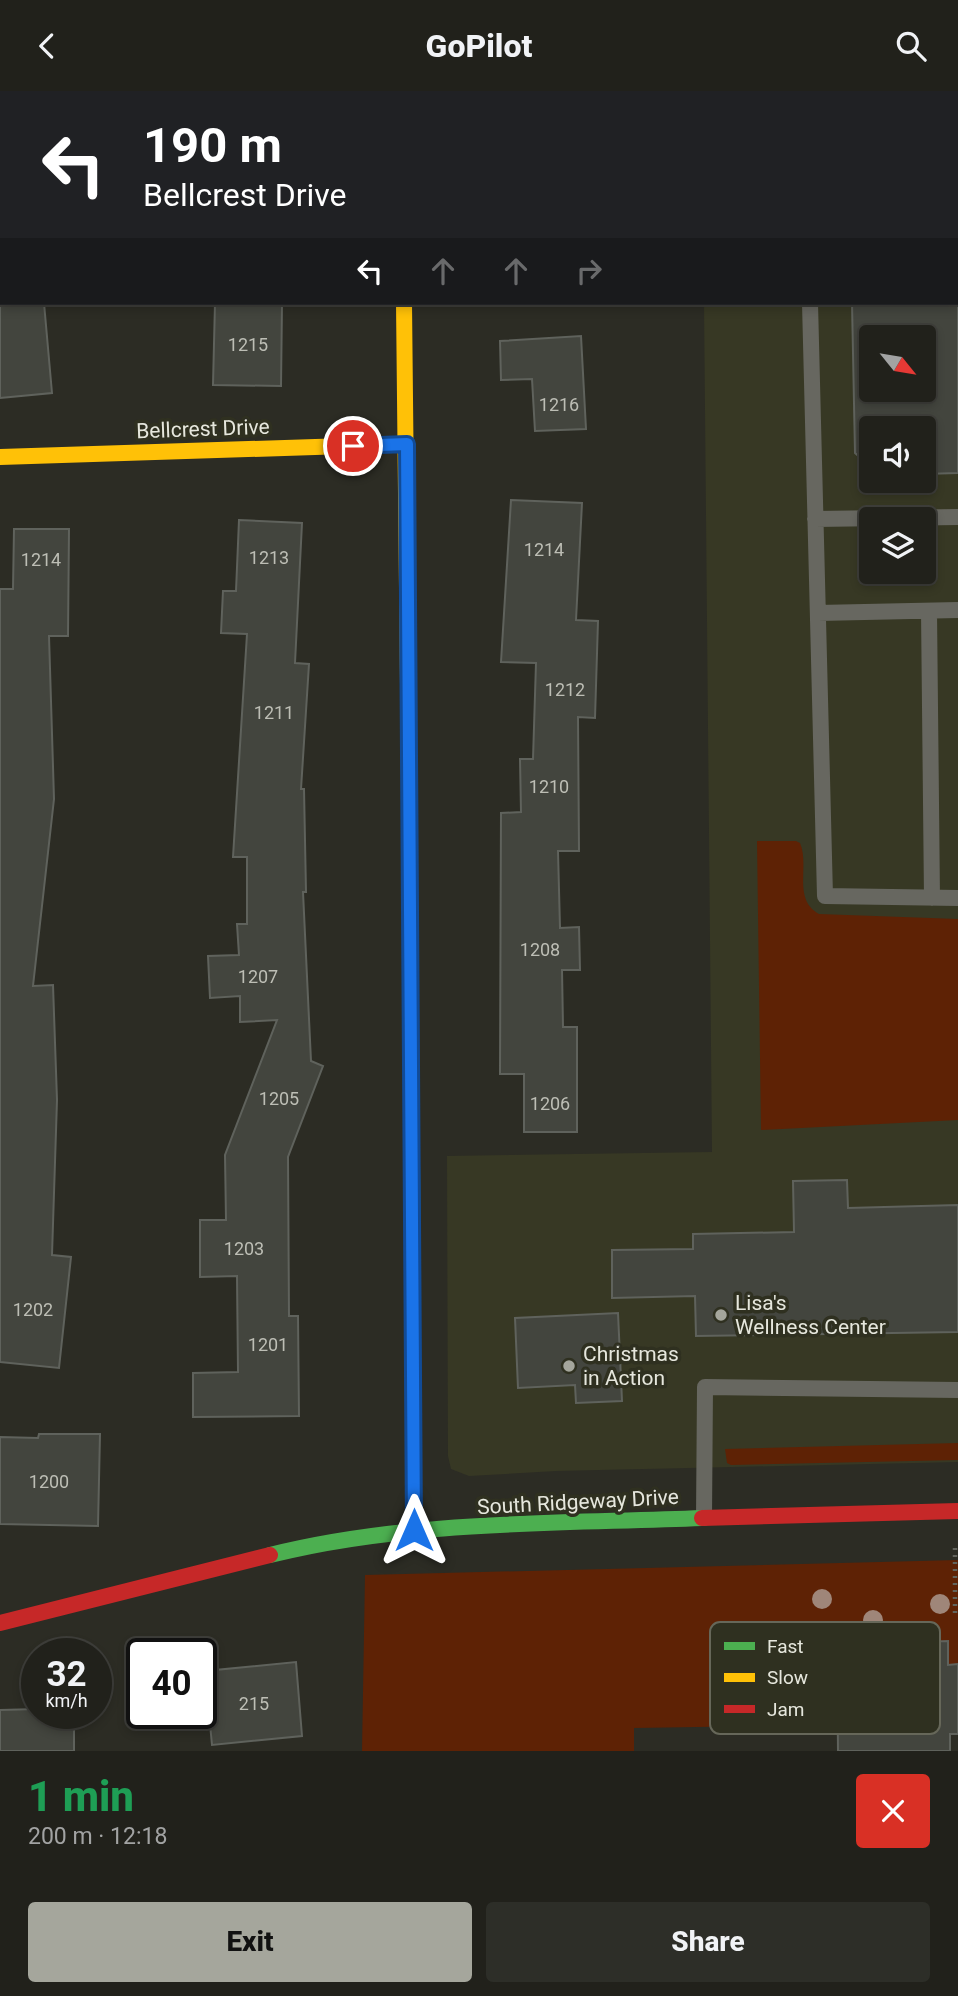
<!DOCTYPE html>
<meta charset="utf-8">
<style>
body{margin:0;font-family:Roboto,sans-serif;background:#2d2e28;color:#f1f3f6;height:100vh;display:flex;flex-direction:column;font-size:26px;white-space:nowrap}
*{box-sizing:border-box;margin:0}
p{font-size:23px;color:#a2a3a3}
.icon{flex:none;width:38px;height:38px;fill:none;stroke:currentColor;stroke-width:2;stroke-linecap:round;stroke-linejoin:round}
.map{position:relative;height:1660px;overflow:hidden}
.details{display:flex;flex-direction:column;background:#21211b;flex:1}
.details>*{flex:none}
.banner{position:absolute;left:0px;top:0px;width:959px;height:214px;box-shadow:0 4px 10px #0003,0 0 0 2px #3e3e3a;background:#202124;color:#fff;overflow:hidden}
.needle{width:46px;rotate:120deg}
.tools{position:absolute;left:859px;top:234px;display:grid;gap:14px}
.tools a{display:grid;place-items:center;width:77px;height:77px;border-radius:7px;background:#21211b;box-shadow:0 4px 10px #0003,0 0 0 2px #3e3e3a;font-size:35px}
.speed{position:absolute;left:21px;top:1547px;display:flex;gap:14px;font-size:35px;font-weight:700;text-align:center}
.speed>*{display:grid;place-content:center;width:91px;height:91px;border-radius:50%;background:#21211b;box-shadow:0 4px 10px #0003,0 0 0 2px #3e3e3a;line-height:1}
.speed small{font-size:18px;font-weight:400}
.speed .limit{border:4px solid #111;border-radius:10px;background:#fff;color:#111}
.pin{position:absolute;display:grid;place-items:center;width:60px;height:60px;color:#fff;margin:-30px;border:4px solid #fff;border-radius:50%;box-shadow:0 2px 7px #0007}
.me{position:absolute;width:77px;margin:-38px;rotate:0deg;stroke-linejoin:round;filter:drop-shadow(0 0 5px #0008)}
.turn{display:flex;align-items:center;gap:24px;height:147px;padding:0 28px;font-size:32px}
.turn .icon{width:91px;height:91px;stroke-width:2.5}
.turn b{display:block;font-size:49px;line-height:60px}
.lanes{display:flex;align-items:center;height:66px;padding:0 28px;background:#0003;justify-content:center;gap:35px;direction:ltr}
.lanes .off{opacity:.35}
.round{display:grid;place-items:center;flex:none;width:74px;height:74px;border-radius:7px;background:#2d2e28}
.headline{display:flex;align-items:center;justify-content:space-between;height:119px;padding:0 28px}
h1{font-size:42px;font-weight:800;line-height:52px;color:#1e9e55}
.cta{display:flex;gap:14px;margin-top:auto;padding:14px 28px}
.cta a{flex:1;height:80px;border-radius:7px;background:#a5a69c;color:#111;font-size:28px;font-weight:800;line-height:80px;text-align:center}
.cta a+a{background:#2d2e28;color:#f1f3f6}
header{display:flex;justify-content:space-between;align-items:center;height:91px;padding:0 28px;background:#21211b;font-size:32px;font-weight:800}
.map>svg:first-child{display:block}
</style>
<header><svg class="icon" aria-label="back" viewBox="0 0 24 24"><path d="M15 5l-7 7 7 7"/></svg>GoPilot<svg class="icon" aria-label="search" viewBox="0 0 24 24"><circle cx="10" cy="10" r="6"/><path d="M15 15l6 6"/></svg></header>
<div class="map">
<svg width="958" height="1660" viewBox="0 0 958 1660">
<rect width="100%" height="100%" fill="#2c2c24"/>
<path fill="#373824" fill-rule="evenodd" d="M 702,0 L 958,0 L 958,1371 L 556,1380 L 469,1385 L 451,1378 L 448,1365 L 447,1065 L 712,1061 L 704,212 L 957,212 L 957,2 ZM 872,247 L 924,247 L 924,299 L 872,299 ZM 872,338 L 924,338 L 924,390 L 872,390 ZM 872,429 L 924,429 L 924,481 L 872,481 Z"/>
<path fill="#5e2205" d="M 757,750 L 796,750 L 800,752 C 810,775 792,808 819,823 L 958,828 L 958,1029 L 761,1039 Z
M 958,1352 L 958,1369 L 731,1374 L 727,1372 L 725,1358 Z
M 958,1469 L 958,1573 L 948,1574 L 948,1550 L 837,1554 L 838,1642 L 761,1643 L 760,1635 L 634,1637 L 634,1660 L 362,1660 L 365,1484 Z"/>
<path fill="#43453e" stroke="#5f625c" stroke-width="2" fill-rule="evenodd" d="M 0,212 L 44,212 L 52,302 L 0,307 Z
M 215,212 L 282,212 L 281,295 L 213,294 Z
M 852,212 L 958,212 L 958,382 L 924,383 L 924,338 L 872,338 L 872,377 L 855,362 ZM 872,247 L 924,247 L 924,299 L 872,299 Z
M 581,245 L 586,338 L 535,340 L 532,288 L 501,289 L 500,250 Z
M 511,409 L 582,412 L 576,529 L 598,530 L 595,627 L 578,626 L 579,760 L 558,760 L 560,837 L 579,836 L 580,879 L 562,879 L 563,936 L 577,936 L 577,1041 L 524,1041 L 524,983 L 500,983 L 501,722 L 521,721 L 520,668 L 533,668 L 536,572 L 501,571 Z
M 239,429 L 302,432 L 295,572 L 309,573 L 301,698 L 304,698 L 306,801 L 303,801 L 311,970 L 323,975 L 288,1066 L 289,1225 L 298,1225 L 299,1325 L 193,1326 L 193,1282 L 238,1281 L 237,1185 L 200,1186 L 200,1129 L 226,1129 L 225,1064 L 277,929 L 240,931 L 240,905 L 210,907 L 208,865 L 239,864 L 237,833 L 247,833 L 247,766 L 233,766 L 247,543 L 221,542 L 223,500 L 236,500 Z
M 14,438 L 69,438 L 68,545 L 49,545 L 54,708 L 33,895 L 53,894 L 57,1009 L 52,1164 L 71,1166 L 59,1277 L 0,1271 L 0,498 L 13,498 Z
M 847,1089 L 848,1117 L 958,1114 L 958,1241 L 696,1245 L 695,1205 L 612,1207 L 612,1159 L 693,1158 L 693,1143 L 794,1141 L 793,1090 Z
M 618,1222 L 622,1310 L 576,1312 L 575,1294 L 518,1297 L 515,1227 Z
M 39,1343 L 100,1343 L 98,1435 L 0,1433 L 0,1346 L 38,1347 Z
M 948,1550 L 948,1574 L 958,1573 L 958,1643 L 950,1643 L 950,1660 L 838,1660 L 837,1554 Z
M 296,1571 L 302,1645 L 212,1654 L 205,1580 Z
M 37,1618 L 37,1622 L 74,1622 L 74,1660 L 0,1660 L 0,1619 Z"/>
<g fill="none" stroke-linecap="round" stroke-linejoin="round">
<path stroke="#62635c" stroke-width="4.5" stroke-dasharray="2 5" stroke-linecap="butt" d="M 955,1457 L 955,1523 L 958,1523"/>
<path stroke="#676760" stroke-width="16" d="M 957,13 L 958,13
M 810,212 L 825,805 L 958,807
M 815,428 L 958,426
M 929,520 L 932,807
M 818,522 L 958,519
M 704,1427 L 705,1296 L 958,1299"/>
<path stroke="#676760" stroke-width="33" d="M 367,0 L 367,2
M 806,0 L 806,2"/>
<path stroke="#4caf50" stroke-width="16" d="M 412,1072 L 414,1439
M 270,1464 C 410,1429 558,1433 702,1427"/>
<path stroke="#ffc107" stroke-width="16" d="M 404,212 L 409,687
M 0,366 L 407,353"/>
<path stroke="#c62828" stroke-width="16" d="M 409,687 L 412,1072
M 702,1427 L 958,1420
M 0,1532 L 270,1464"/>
</g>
<g fill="#9f8679">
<circle cx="822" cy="1508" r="10"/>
<circle cx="940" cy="1513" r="10"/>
<circle cx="873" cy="1529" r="10"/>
</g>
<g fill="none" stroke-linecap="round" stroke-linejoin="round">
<g stroke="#114b97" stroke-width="18">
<path id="route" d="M 353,355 L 407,353 L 414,1439"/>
</g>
<use href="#route" stroke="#1a73e8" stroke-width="12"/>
</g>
<g fill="#a5a69c" stroke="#2f3020" stroke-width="2.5">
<circle cx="721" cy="1224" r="7"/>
<circle cx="569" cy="1275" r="7"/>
</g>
<g text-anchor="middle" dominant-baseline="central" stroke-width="7" stroke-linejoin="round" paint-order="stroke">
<g font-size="18" fill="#bdbeb5">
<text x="248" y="253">1215</text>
<text x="559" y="313">1216</text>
<text x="544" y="458">1214</text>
<text x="269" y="466">1213</text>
<text x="41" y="468">1214</text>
<text x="565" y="598">1212</text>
<text x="274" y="621">1211</text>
<text x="549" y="695">1210</text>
<text x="540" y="858">1208</text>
<text x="258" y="885">1207</text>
<text x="279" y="1007">1205</text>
<text x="550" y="1012">1206</text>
<text x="244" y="1157">1203</text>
<text x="33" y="1218">1202</text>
<text x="268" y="1253">1201</text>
<text x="49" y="1390">1200</text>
<text x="254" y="1612">215</text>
</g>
<g font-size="21" fill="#e6e7dd" stroke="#2f3020">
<text transform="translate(203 338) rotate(-2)">Bellcrest Drive</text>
<text transform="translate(578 1411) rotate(-3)">South Ridgeway Drive</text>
</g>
<g font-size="21" fill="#e6e7dd" stroke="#2f3020" text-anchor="start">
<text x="735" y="1212">Lisa's<tspan x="735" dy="24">Wellness Center</tspan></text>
<text x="583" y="1263">Christmas<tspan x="583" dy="24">in Action</tspan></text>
</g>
</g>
<rect x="710" y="1531" width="230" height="112" rx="10" fill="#2f3020" stroke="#666759" stroke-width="2"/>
<rect x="724" y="1551" width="31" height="8" fill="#4caf50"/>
<rect x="724" y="1582" width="31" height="9" fill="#ffc107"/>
<rect x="724" y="1614" width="31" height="8" fill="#c62828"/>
<g font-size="19" fill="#e6e7dd">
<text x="767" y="1562">Fast</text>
<text x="767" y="1593">Slow</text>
<text x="767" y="1625">Jam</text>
</g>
</svg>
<div class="tools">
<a><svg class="needle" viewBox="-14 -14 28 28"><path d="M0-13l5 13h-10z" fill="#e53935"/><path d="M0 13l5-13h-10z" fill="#a2a3a3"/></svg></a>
<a><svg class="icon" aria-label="sound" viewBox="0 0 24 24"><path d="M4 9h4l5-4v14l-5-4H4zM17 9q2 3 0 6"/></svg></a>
<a><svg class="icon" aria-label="layers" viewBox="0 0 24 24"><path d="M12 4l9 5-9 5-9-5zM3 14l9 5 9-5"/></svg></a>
</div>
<div class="speed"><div>32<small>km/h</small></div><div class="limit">40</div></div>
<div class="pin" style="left:353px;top:355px;background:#d93025"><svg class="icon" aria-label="arrive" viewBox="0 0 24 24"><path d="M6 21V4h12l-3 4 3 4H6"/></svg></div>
<svg class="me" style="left:414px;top:1439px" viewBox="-20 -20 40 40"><path d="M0-17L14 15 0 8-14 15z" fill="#1a73e8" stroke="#fff" stroke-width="4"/></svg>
<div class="banner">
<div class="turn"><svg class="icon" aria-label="left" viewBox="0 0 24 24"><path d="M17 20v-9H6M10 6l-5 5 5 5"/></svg><div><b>190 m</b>Bellcrest Drive</div></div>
<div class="lanes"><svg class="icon" aria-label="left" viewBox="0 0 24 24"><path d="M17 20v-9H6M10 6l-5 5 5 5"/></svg><svg class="icon off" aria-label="ahead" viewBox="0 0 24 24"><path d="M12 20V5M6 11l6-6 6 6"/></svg><svg class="icon off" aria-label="ahead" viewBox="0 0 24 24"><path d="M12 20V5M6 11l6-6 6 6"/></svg><svg class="icon off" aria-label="right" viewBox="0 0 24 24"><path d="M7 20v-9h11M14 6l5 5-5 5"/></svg></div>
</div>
</div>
<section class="details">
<div class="headline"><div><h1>1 min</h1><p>200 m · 12:18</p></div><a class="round" style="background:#d93025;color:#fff"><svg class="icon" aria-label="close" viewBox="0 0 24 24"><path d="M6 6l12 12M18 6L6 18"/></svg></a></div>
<div class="cta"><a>Exit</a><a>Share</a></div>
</section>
